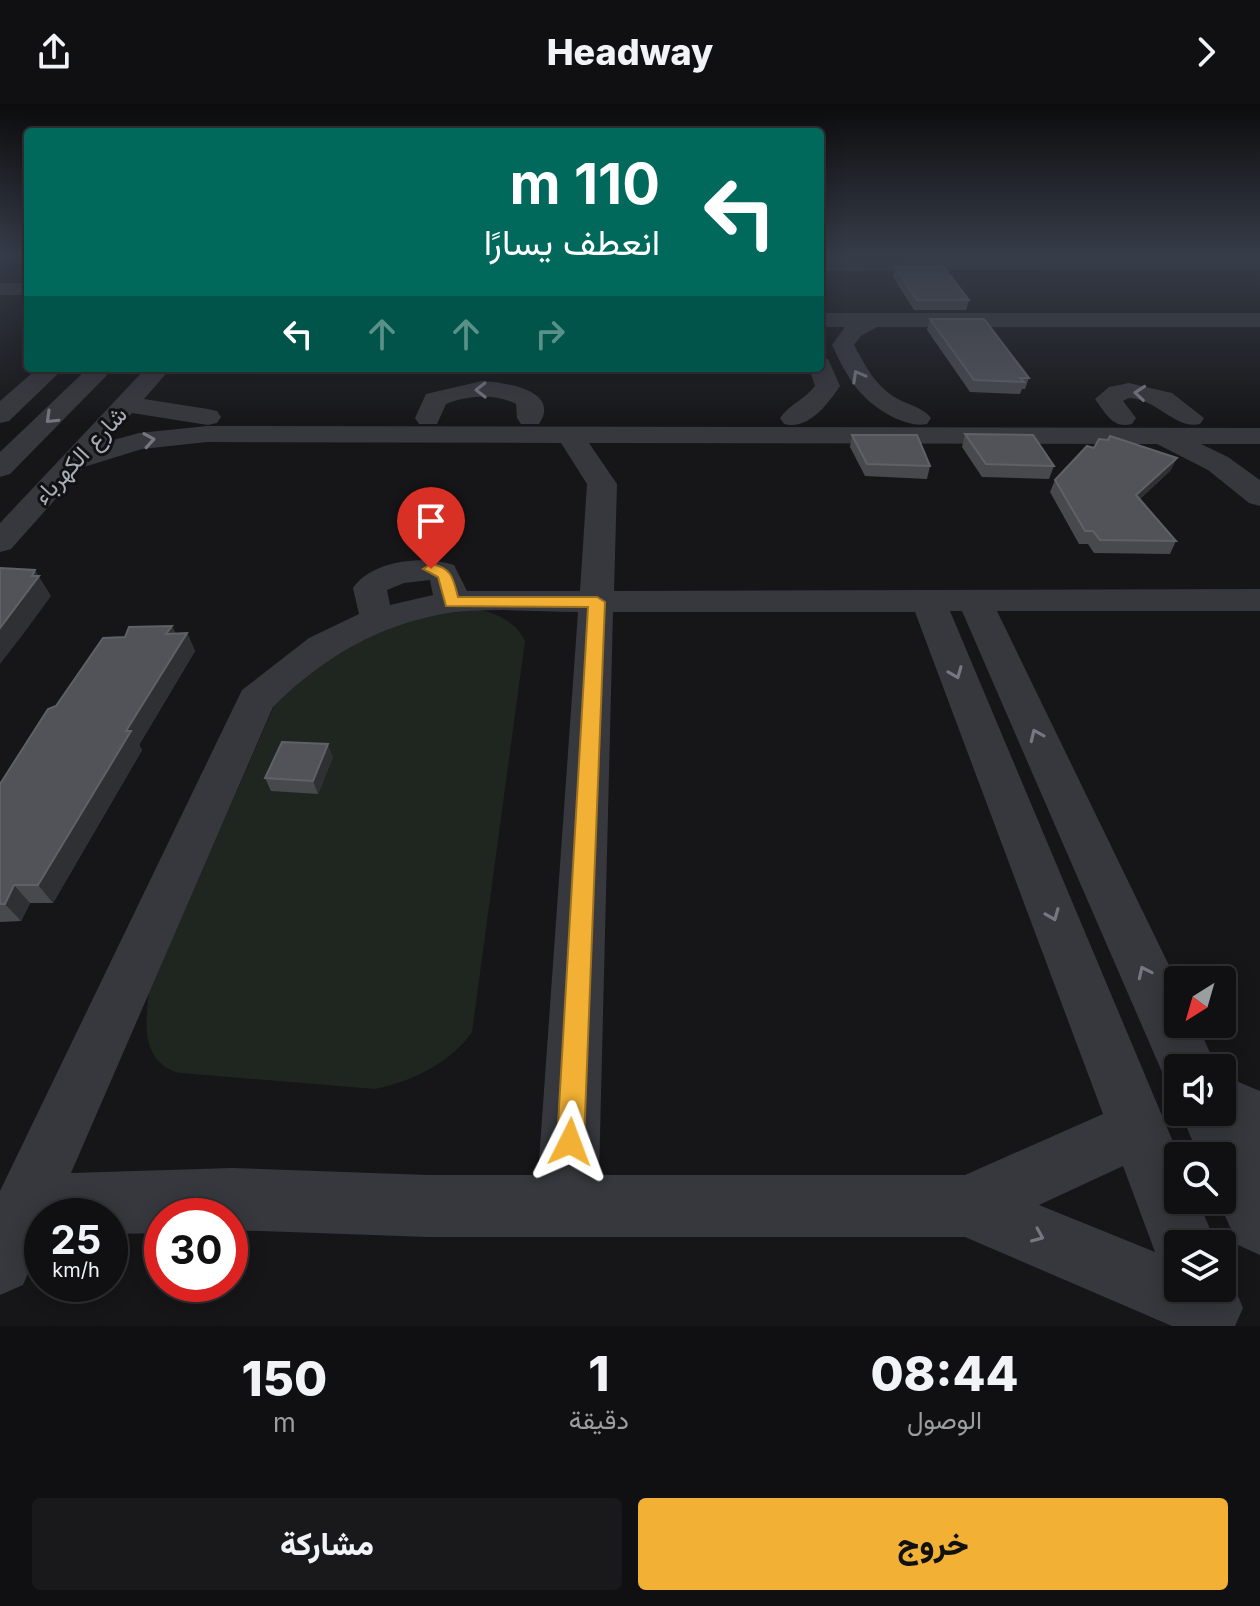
<!DOCTYPE html>
<html lang="ar">
<meta charset="utf-8">
<style>
body{margin:0;font-family:Inter,Vazirmatn,sans-serif;background:#19191b;color:#f1f3f6;direction:rtl;height:100vh;display:flex;flex-direction:column;font-size:30px;white-space:nowrap}
*{box-sizing:border-box;margin:0}
p{font-size:26px;color:#9c9d9f}
.icon{flex:none;width:44px;height:44px;fill:none;stroke:currentColor;stroke-width:2;stroke-linecap:round;stroke-linejoin:round}
.map{position:relative;height:1222px;overflow:hidden;direction:ltr}
.panel{display:flex;flex-direction:column;background:#101012;flex:1}
.panel>*{flex:none}
.banner{position:absolute;left:24px;top:24px;width:800px;height:244px;border-radius:8px;box-shadow:0 4px 20px #0003,0 0 0 2px #303032;direction:rtl;background:#00695c;color:#fff;overflow:hidden}
.needle{width:52px;rotate:217deg}
.buttons{position:absolute;left:1164px;top:862px;display:grid;gap:16px}
.buttons a{display:grid;place-items:center;width:72px;height:72px;border-radius:8px;background:#101012;box-shadow:0 4px 20px #0003,0 0 0 2px #303032;font-size:40px}
.speed{position:absolute;left:24px;top:1094px;display:flex;gap:16px;font-size:40px;font-weight:700;text-align:center}
.speed>*{display:grid;place-content:center;width:104px;height:104px;border-radius:50%;background:#101012;box-shadow:0 4px 20px #0003,0 0 0 2px #303032;line-height:1}
.speed small{font-size:20px;font-weight:400}
.speed .limit{border:12px solid #d22;background:#fff;color:#111}
.pin{position:absolute;display:grid;place-items:center;width:68px;height:68px;color:#fff;margin:-82px -34px;border-radius:50% 50% 50% 0;rotate:-45deg;box-shadow:0 0 8px #0007}
.pin .icon{rotate:45deg}
.me{position:absolute;width:88px;margin:-44px;rotate:3deg;stroke-linejoin:round;filter:drop-shadow(0 0 6px #0008)}
.turn{display:flex;align-items:center;gap:28px;height:168px;padding:0 32px;font-size:36px}
.turn .icon{width:104px;height:104px;stroke-width:2.5}
.turn b{display:block;font-size:56px;line-height:68px}
.lanes{display:flex;align-items:center;height:76px;padding:0 32px;background:#0003;justify-content:center;gap:40px;direction:ltr}
.lanes .off{opacity:.35}
.eta{display:flex;justify-content:space-evenly;align-items:center;height:136px;text-align:center}
.eta b{font-size:48px;font-weight:800;line-height:56px}
.action{display:flex;gap:16px;margin-top:auto;padding:16px 32px}
.action a{flex:1;height:92px;border-radius:8px;background:#f2b134;color:#111;font-size:32px;font-weight:800;line-height:92px;text-align:center}
.action a+a{background:#19191b;color:#f1f3f6}
header{display:flex;justify-content:space-between;align-items:center;height:104px;padding:0 32px;background:#101012;font-size:36px;font-weight:800}
.map>svg:first-child{display:block}
</style>
<header><svg class="icon" aria-label="forward" viewBox="0 0 24 24"><path d="M9 5l7 7-7 7"/></svg>Headway<svg class="icon" aria-label="share" viewBox="0 0 24 24"><path d="M12 15V3M7 8l5-5 5 5M5 13v7h14v-7"/></svg></header>
<div class="map">
<svg width="1260" height="1222" viewBox="0 0 1260 1222">
<rect width="100%" height="100%" fill="#161618"/>
<path fill="#1e261f" d="M 478,505 C 498,510 516,518 525,537 L 472,928 C 451,959 410,978 375,985 L 180,969 C 141,959 145,920 149,887 L 283,582 L 298,564 L 414,514 Z"/>
<g fill="none" stroke-linecap="round" stroke-linejoin="round">
<path fill="#37383d" fill-rule="evenodd" d="M 1260,153 L 1260,165 L 820,167 L 820,155 Z
M 0,179 L 28,179 L 28,191 L 0,191 Z
M 820,209 L 1260,209 L 1260,223 L 877,223 L 861,232 L 854,241 C 866,263 876,283 898,295 C 909,301 924,304 931,314 L 927,320 C 916,322 908,319 897,315 C 862,299 847,274 832,241 L 845,223 L 820,223 Z
M 820,253 L 828,255 L 840,282 C 827,301 809,326 784,320 L 780,314 C 789,301 805,295 815,282 L 809,264 L 820,264 Z
M 38,264 L 64,264 L 9,317 L 0,319 L 0,297 Z
M 88,264 L 114,264 L 10,370 L 0,373 L 0,348 Z
M 146,264 L 171,264 L 144,295 L 208,305 L 217,307 L 221,313 L 217,319 L 208,321 L 132,309 L 106,338 L 139,329 L 207,322 L 1260,324 L 1260,340 L 1201,340 L 1228,353 L 1260,376 L 1260,402 L 1249,399 L 1208,366 L 1157,340 L 589,339 L 617,380 L 614,487 L 1260,485 L 1260,507 L 997,507 L 1178,880 L 1178,920 L 1197,920 L 1217,964 L 1178,964 L 1178,987 L 1169,984 L 962,507 L 950,507 L 1179,1052 L 1178,1096 L 1198,1096 L 1216,1140 L 1178,1140 L 1178,1184 L 1222,1184 L 1222,1176 L 1233,1180 L 1243,1204 L 1235,1222 L 1172,1222 L 965,1133 L 428,1133 L 230,1126 L 230,1112 L 162,1112 L 162,1129 L 110,1130 L 110,1112 L 42,1112 L 42,1137 L 23,1181 L 0,1191 L 0,1087 L 242,586 L 309,534 L 359,510 L 353,484 C 372,456 424,451 454,461 L 467,487 L 580,487 L 587,380 L 561,339 L 207,338 L 142,345 L 84,363 L 11,445 L 0,448 L 0,419 ZM 430,476 L 433,491 L 390,501 L 387,486 L 404,479 ZM 578,508 L 538,1071 L 428,1071 L 232,1064 L 71,1069 L 273,603 C 322,554 379,520 449,509 C 490,503 536,508 578,508 ZM 613,508 L 915,508 L 1103,1010 L 965,1071 L 599,1071 ZM 1123,1062 L 1155,1148 L 1039,1101 Z
M 482,277 C 503,278 562,286 539,320 L 521,320 L 517,314 L 516,300 C 494,289 469,291 446,300 L 437,320 L 419,320 L 415,314 L 426,290 Z
M 1129,279 L 1172,289 L 1204,314 L 1200,320 C 1176,326 1157,295 1129,294 L 1123,297 L 1136,314 L 1132,320 C 1113,325 1106,310 1095,295 L 1109,283 Z
M 1222,971 L 1260,987 L 1260,1151 L 1238,1141 L 1218,1096 L 1222,1096 L 1222,1052 L 1199,1052 L 1180,1008 L 1222,1008 Z"/>
</g>
<path fill="#47494d" d="M 895,163 L 969,196 L 966,206 L 914,206 L 893,173 Z
M 930,215 L 1029,274 L 1025,285 L 1022,285 L 1020,290 L 970,288 L 927,226 Z
M 965,330 L 1054,362 L 1049,375 L 982,373 L 962,343 Z
M 852,331 L 930,362 L 927,375 L 865,372 L 850,343 Z
M 1171,366 L 1140,395 L 1176,437 L 1170,450 L 1094,449 L 1088,440 L 1079,440 L 1050,388 L 1055,376 Z
M 172,522 L 176,530 L 187,529 L 195,547 L 139,641 L 142,646 L 53,799 L 30,799 L 21,817 L 0,818 L 0,680 L 56,602 L 125,533 Z
M 333,653 L 318,690 L 271,687 L 265,674 Z"/>
<path fill="#2f3033" d="M 1177,354 L 1171,366 L 1130,404 L 1136,391 Z
M 35,466 L 51,492 L 24,529 L 0,560 L 0,524 Z
M 172,522 L 181,539 L 187,529 L 195,547 L 139,641 L 142,646 L 53,799 L 38,781 L 126,627 L 166,530 Z
M 328,640 L 333,653 L 318,690 L 313,677 Z
M 14,781 L 30,799 L 21,817 L 5,800 Z"/>
<path fill="#525359" stroke="#5f6168" stroke-width="2" d="M 943,162 L 969,196 L 917,196 L 895,163 Z
M 930,215 L 984,215 L 1029,274 L 1020,274 L 1024,278 L 974,276 Z
M 965,330 L 1033,331 L 1054,362 L 986,360 Z
M 852,331 L 917,331 L 930,362 L 867,360 Z
M 1110,332 L 1177,354 L 1136,391 L 1176,437 L 1100,436 L 1093,427 L 1085,427 L 1055,376 L 1087,342 L 1094,344 L 1099,335 L 1108,336 Z
M 0,464 L 35,466 L 32,472 L 39,472 L 0,524 Z
M 172,522 L 166,530 L 187,529 L 126,627 L 131,627 L 38,781 L 14,781 L 5,800 L 0,800 L 0,680 L 48,605 L 56,602 L 103,534 L 125,533 L 129,523 Z
M 282,638 L 328,640 L 313,677 L 265,674 Z"/>
<defs><path id="oneway-chevron" d="M-2-3.5L2.5 0L-2 3.5" fill="none" stroke-width="1.6" stroke-linecap="round" stroke-linejoin="round" transform="scale(2)"/></defs>
<g stroke="#757881">
<use href="#oneway-chevron" transform="translate(858 272) rotate(-119)"/>
<use href="#oneway-chevron" transform="translate(481 286) rotate(179)"/>
<use href="#oneway-chevron" transform="translate(1140 289) rotate(-175)"/>
<use href="#oneway-chevron" transform="translate(51 314) rotate(136)"/>
<use href="#oneway-chevron" transform="translate(149 336) rotate(-9)"/>
<use href="#oneway-chevron" transform="translate(956 569) rotate(68)"/>
<use href="#oneway-chevron" transform="translate(1036 631) rotate(-114)"/>
<use href="#oneway-chevron" transform="translate(1053 811) rotate(68)"/>
<use href="#oneway-chevron" transform="translate(1144 868) rotate(-115)"/>
<use href="#oneway-chevron" transform="translate(1038 1132) rotate(23)"/>
</g>
<linearGradient id="sky" x2="0" y2="1"><stop stop-color="#0c0c0d"/><stop offset="0.47" stop-color="#363c48"/><stop offset="1" stop-color="#363c48" stop-opacity="0"/></linearGradient>
<rect width="1260" height="320" fill="url(#sky)"/>
<path fill="#f2b134" stroke="#9d7322" stroke-width="2" d="M 431,460 C 452,464 453,474 458,493 L 597,493 L 605,498 L 584,1038 L 580,1048 L 570,1052 L 561,1048 L 557,1038 L 588,503 L 446,502 L 438,473 L 423,465 Z"/>
<g text-anchor="middle" dominant-baseline="central" stroke-width="6" stroke-linejoin="round" paint-order="stroke">
<g font-size="24" fill="#a8adb8" stroke="#111113">
<text transform="translate(80 351) rotate(-47)">شارع الكهرباء</text>
</g>
</g>
</svg>
<div class="buttons">
<a><svg class="needle" viewBox="-14 -14 28 28"><path d="M0-13l5 13h-10z" fill="#e53935"/><path d="M0 13l5-13h-10z" fill="#9c9d9f"/></svg></a>
<a><svg class="icon" aria-label="sound" viewBox="0 0 24 24"><path d="M4 9h4l5-4v14l-5-4H4zM17 9q2 3 0 6"/></svg></a>
<a><svg class="icon" aria-label="search" viewBox="0 0 24 24"><circle cx="10" cy="10" r="6"/><path d="M15 15l6 6"/></svg></a>
<a><svg class="icon" aria-label="layers" viewBox="0 0 24 24"><path d="M12 4l9 5-9 5-9-5zM3 14l9 5 9-5"/></svg></a>
</div>
<div class="speed"><div>25<small>km/h</small></div><div class="limit">30</div></div>
<div class="pin" style="left:431px;top:465px;background:#d93025"><svg class="icon" aria-label="arrive" viewBox="0 0 24 24"><path d="M6 21V4h12l-3 4 3 4H6"/></svg></div>
<svg class="me" style="left:570px;top:1038px" viewBox="-20 -20 40 40"><path d="M0-17L14 15 0 8-14 15z" fill="#f2b134" stroke="#fff" stroke-width="4"/></svg>
<div class="banner">
<div class="turn"><svg class="icon" aria-label="left" viewBox="0 0 24 24"><path d="M17 20v-9H6M10 6l-5 5 5 5"/></svg><div><b>110 m</b>انعطف يسارًا</div></div>
<div class="lanes"><svg class="icon" aria-label="left" viewBox="0 0 24 24"><path d="M17 20v-9H6M10 6l-5 5 5 5"/></svg><svg class="icon off" aria-label="ahead" viewBox="0 0 24 24"><path d="M12 20V5M6 11l6-6 6 6"/></svg><svg class="icon off" aria-label="ahead" viewBox="0 0 24 24"><path d="M12 20V5M6 11l6-6 6 6"/></svg><svg class="icon off" aria-label="right" viewBox="0 0 24 24"><path d="M7 20v-9h11M14 6l5 5-5 5"/></svg></div>
</div>
</div>
<section class="panel">
<div class="eta">
<div><b>08:44</b><p>الوصول</p></div>
<div><b>1</b><p>دقيقة</p></div>
<div><b>150</b><p>m</p></div>
</div>
<div class="action"><a>خروج</a><a>مشاركة</a></div>
</section>
